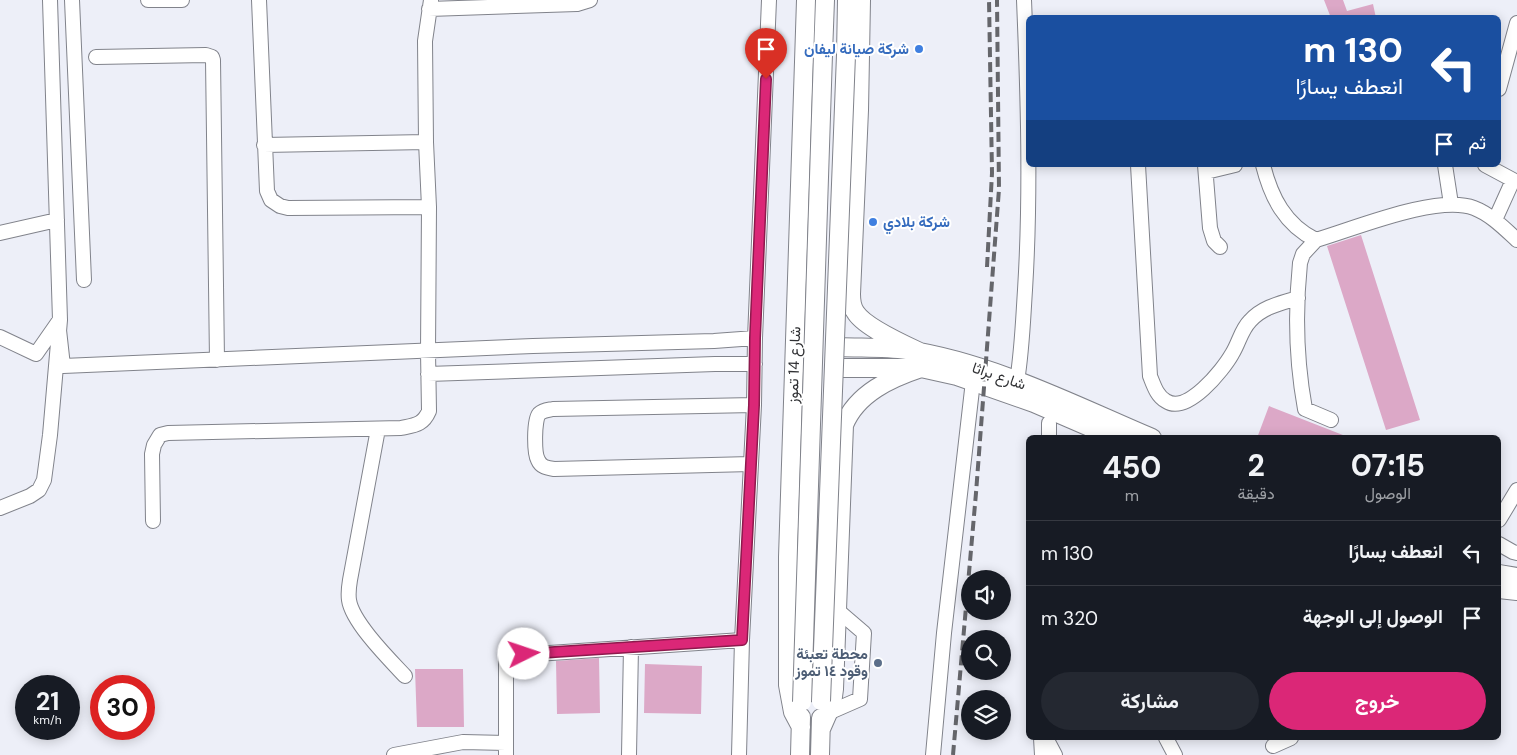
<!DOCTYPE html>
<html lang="ar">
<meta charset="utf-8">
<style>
body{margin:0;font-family:"DM Sans",Vazirmatn,sans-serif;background:#242831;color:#f1f3f6;direction:rtl;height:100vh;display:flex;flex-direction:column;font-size:19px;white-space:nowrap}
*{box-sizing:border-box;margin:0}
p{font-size:16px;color:#9ea1a6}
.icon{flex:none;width:28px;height:28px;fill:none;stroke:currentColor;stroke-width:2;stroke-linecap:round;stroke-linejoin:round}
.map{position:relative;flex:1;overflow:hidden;direction:ltr}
.side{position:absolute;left:1026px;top:435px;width:475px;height:305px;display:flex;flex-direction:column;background:#171b24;border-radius:8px;box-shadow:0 2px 12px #0003;direction:rtl}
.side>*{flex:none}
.top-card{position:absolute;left:1026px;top:15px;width:475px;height:152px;border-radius:8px;box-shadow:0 2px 12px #0003;direction:rtl;background:#1a4fa0;color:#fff;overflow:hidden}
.tools{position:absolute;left:961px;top:570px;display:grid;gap:10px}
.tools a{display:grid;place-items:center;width:50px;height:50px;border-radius:50%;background:#171b24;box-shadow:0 2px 12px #0003;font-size:25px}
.speed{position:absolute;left:15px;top:675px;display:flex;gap:10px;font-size:25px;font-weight:700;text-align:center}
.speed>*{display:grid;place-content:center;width:65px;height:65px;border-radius:50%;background:#171b24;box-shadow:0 2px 12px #0003;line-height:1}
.speed small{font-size:12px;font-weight:400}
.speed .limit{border:8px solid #d22;background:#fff;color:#111}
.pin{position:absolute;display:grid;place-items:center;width:42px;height:42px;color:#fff;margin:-51px -21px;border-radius:50% 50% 50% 0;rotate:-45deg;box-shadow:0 0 5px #0007}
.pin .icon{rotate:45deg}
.me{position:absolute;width:55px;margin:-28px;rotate:86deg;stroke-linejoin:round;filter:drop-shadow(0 0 4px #0008)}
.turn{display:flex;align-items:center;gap:18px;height:105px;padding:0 15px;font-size:22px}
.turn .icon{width:65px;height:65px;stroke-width:2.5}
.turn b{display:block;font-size:35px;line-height:42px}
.then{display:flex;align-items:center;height:48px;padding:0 15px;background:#0003;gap:10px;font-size:19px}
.eta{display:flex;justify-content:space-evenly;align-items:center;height:85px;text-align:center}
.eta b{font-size:30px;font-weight:700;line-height:35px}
.primary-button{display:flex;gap:10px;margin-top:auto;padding:10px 15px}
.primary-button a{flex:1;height:58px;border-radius:30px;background:#db2777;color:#fff;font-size:20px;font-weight:700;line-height:58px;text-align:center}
.primary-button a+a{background:#242831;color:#f1f3f6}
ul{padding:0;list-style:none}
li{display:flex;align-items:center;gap:15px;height:65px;padding:0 15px;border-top:1px solid #363941}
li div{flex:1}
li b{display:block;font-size:19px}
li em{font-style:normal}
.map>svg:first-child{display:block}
</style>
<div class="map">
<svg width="1517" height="755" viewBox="0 0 1517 755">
<rect width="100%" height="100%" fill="#edeff8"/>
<path fill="#dca8c7" d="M 1324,0 L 1343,0 L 1347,11 L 1373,4 L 1376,18 L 1331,18 Z
M 1361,235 L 1420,420 L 1386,430 L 1327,246 Z
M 1269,406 L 1348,437 L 1348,438 L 1257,438 Z
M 599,658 L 600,713 L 557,714 L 556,661 Z
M 645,664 L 702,666 L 701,714 L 644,713 Z
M 415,669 L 463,669 L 464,727 L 417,727 Z"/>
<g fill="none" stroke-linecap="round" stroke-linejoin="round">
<g stroke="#81838b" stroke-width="16">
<path id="minor" d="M 72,0 L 84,280
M 148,0 L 182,0
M 259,0 L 267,191 L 271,200 L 280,206 L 288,208 L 429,207
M 429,9 L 577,4 L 590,0
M 96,57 L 206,55 L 212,57 L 213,60 L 217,360
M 1499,89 L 1517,23
M 264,145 L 426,142
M 1138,165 L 1150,376 C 1154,386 1157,396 1166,401 C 1187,415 1223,370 1232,354 C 1239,343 1241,330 1250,321 C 1262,307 1281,303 1298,298
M 1205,165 L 1210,228 L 1214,241 L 1220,247
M 1263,165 C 1271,197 1285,225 1316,240 C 1354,229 1437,194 1474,208 C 1490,214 1504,228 1517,240
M 1445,165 L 1451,204
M 1485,165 L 1513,180 L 1495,220
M 1206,172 L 1235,165
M 0,233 L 57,220
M 1316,240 L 1303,254 L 1300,263 C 1295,312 1296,360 1305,409 L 1331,420
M 59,330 L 63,366 L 533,346 L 714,341 L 755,338
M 0,337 L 36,354 L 59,321
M 428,374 L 715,364 L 755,364
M 1017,381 C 1022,351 1023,320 1025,290 C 1031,193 1028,96 1024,0
M 1049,423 L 1049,438
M 378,429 L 350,580 C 349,586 348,593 349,600 C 352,622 389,659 405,676
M 751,464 L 554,469 C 547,468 541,467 538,460 C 534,453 534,420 539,414 C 543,410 548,410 553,409 L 754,405
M 0,508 L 30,496 L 39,490 L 44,480 L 50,435 L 60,320 L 50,0
M 1499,520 L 1517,490
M 153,521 L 152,454 L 154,445 L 160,435 L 168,433 L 401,428 C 415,425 423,425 429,411 L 428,352 L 429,207 L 426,142 L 425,41 L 431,0
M 1499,544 L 1513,552 L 1517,553
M 828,713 L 860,699 L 864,633 L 836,609
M 1041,738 L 1042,755
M 1046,738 L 1055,755
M 1166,738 L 1175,755
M 1273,746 L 1291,738
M 394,755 L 463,742 L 506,743
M 506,755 L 506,656 L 742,640
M 629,755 L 631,647
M 739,755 L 742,640 L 754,405 L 755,338 L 769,0
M 933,755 L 944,633 L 973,381"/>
</g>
<g stroke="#81838b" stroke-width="20">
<path id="major" d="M 861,0 L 859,110 L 851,294 C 851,301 852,308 856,313 C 866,328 905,345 922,353
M 823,54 L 825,0
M 846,55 L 847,0
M 839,347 C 861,348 885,347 907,350 C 992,363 1074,405 1152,438
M 838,368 L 921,368 L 957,376 L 1034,403 L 1115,438
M 1499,574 L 1517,577
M 1499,589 L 1517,591
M 801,727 L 793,712 L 788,685 L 788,557 L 806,0
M 821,729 L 832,704 L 834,689 L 844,425 C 857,393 891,378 921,368
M 800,755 L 801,717
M 820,755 L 821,718"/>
</g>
<use href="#minor" stroke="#fff" stroke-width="14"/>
<use href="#major" stroke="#fff" stroke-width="18"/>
<path stroke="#65666b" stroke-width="4" stroke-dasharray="10 5" stroke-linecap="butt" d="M 987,267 L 992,173 L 989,0
M 953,755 L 976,493 L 999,189 L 997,0"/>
<g stroke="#81838b" stroke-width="20" stroke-linecap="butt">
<path id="major-bridge" d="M 821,701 L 846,55
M 802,702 L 823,54"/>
</g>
<use href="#major-bridge" stroke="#fff" stroke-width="18"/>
</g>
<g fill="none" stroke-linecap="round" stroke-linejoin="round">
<g stroke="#8e194d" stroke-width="12">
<path id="route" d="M 524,654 L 742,640 L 754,405 L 755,338 L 766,79"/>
</g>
<use href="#route" stroke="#db2777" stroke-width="9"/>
</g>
<g fill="#3f7fe0" stroke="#fff" stroke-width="2">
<circle cx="919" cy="49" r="5"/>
<circle cx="873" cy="222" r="5"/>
</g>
<circle fill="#5c6f8a" stroke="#fff" stroke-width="2" cx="878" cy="663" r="5"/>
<g text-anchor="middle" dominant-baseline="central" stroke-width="4" stroke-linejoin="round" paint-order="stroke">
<g font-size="15" font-weight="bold" fill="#366cbe" stroke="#fff" text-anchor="end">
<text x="909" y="49">شركة صيانة ليفان</text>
<text x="883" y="222" text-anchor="start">شركة بلادي</text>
</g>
<g font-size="15" fill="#303134" stroke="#fff">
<text transform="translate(794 365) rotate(-88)">شارع 14 تموز</text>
<text transform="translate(999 376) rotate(19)">شارع براثا</text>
</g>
<g font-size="15" font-weight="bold" fill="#4e5e75" stroke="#fff" text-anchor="end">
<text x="868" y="654">محطة تعبئة<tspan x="868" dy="17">وقود ١٤ تموز</tspan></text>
</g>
</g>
</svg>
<div class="tools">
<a><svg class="icon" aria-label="sound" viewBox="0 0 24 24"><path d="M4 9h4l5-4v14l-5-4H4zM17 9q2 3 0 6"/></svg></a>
<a><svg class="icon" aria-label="search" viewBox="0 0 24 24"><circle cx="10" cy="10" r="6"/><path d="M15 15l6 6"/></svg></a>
<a><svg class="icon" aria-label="layers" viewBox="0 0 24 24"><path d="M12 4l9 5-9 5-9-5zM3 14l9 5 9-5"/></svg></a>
</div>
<div class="speed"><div>21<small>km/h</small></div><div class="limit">30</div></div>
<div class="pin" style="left:766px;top:79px;background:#d93025"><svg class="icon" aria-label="arrive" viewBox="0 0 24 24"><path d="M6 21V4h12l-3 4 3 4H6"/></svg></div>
<svg class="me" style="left:524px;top:654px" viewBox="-20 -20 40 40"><circle r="19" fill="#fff"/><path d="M0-13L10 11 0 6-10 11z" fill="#db2777"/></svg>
<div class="top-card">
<div class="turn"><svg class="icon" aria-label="left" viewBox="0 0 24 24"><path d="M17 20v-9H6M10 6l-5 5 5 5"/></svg><div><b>130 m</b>انعطف يسارًا</div></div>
<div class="then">ثم<svg class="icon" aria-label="arrive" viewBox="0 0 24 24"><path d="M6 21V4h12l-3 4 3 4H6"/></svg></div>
</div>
<section class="side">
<div class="eta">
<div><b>07:15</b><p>الوصول</p></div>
<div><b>2</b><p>دقيقة</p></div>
<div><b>450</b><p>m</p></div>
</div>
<ul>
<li><svg class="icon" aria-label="left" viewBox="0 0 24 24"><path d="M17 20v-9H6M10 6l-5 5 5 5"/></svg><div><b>انعطف يسارًا</b></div><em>130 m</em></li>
<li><svg class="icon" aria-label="arrive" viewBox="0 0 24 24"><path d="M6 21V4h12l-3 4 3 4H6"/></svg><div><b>الوصول إلى الوجهة</b></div><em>320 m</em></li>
</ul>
<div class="primary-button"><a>خروج</a><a>مشاركة</a></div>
</section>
</div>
